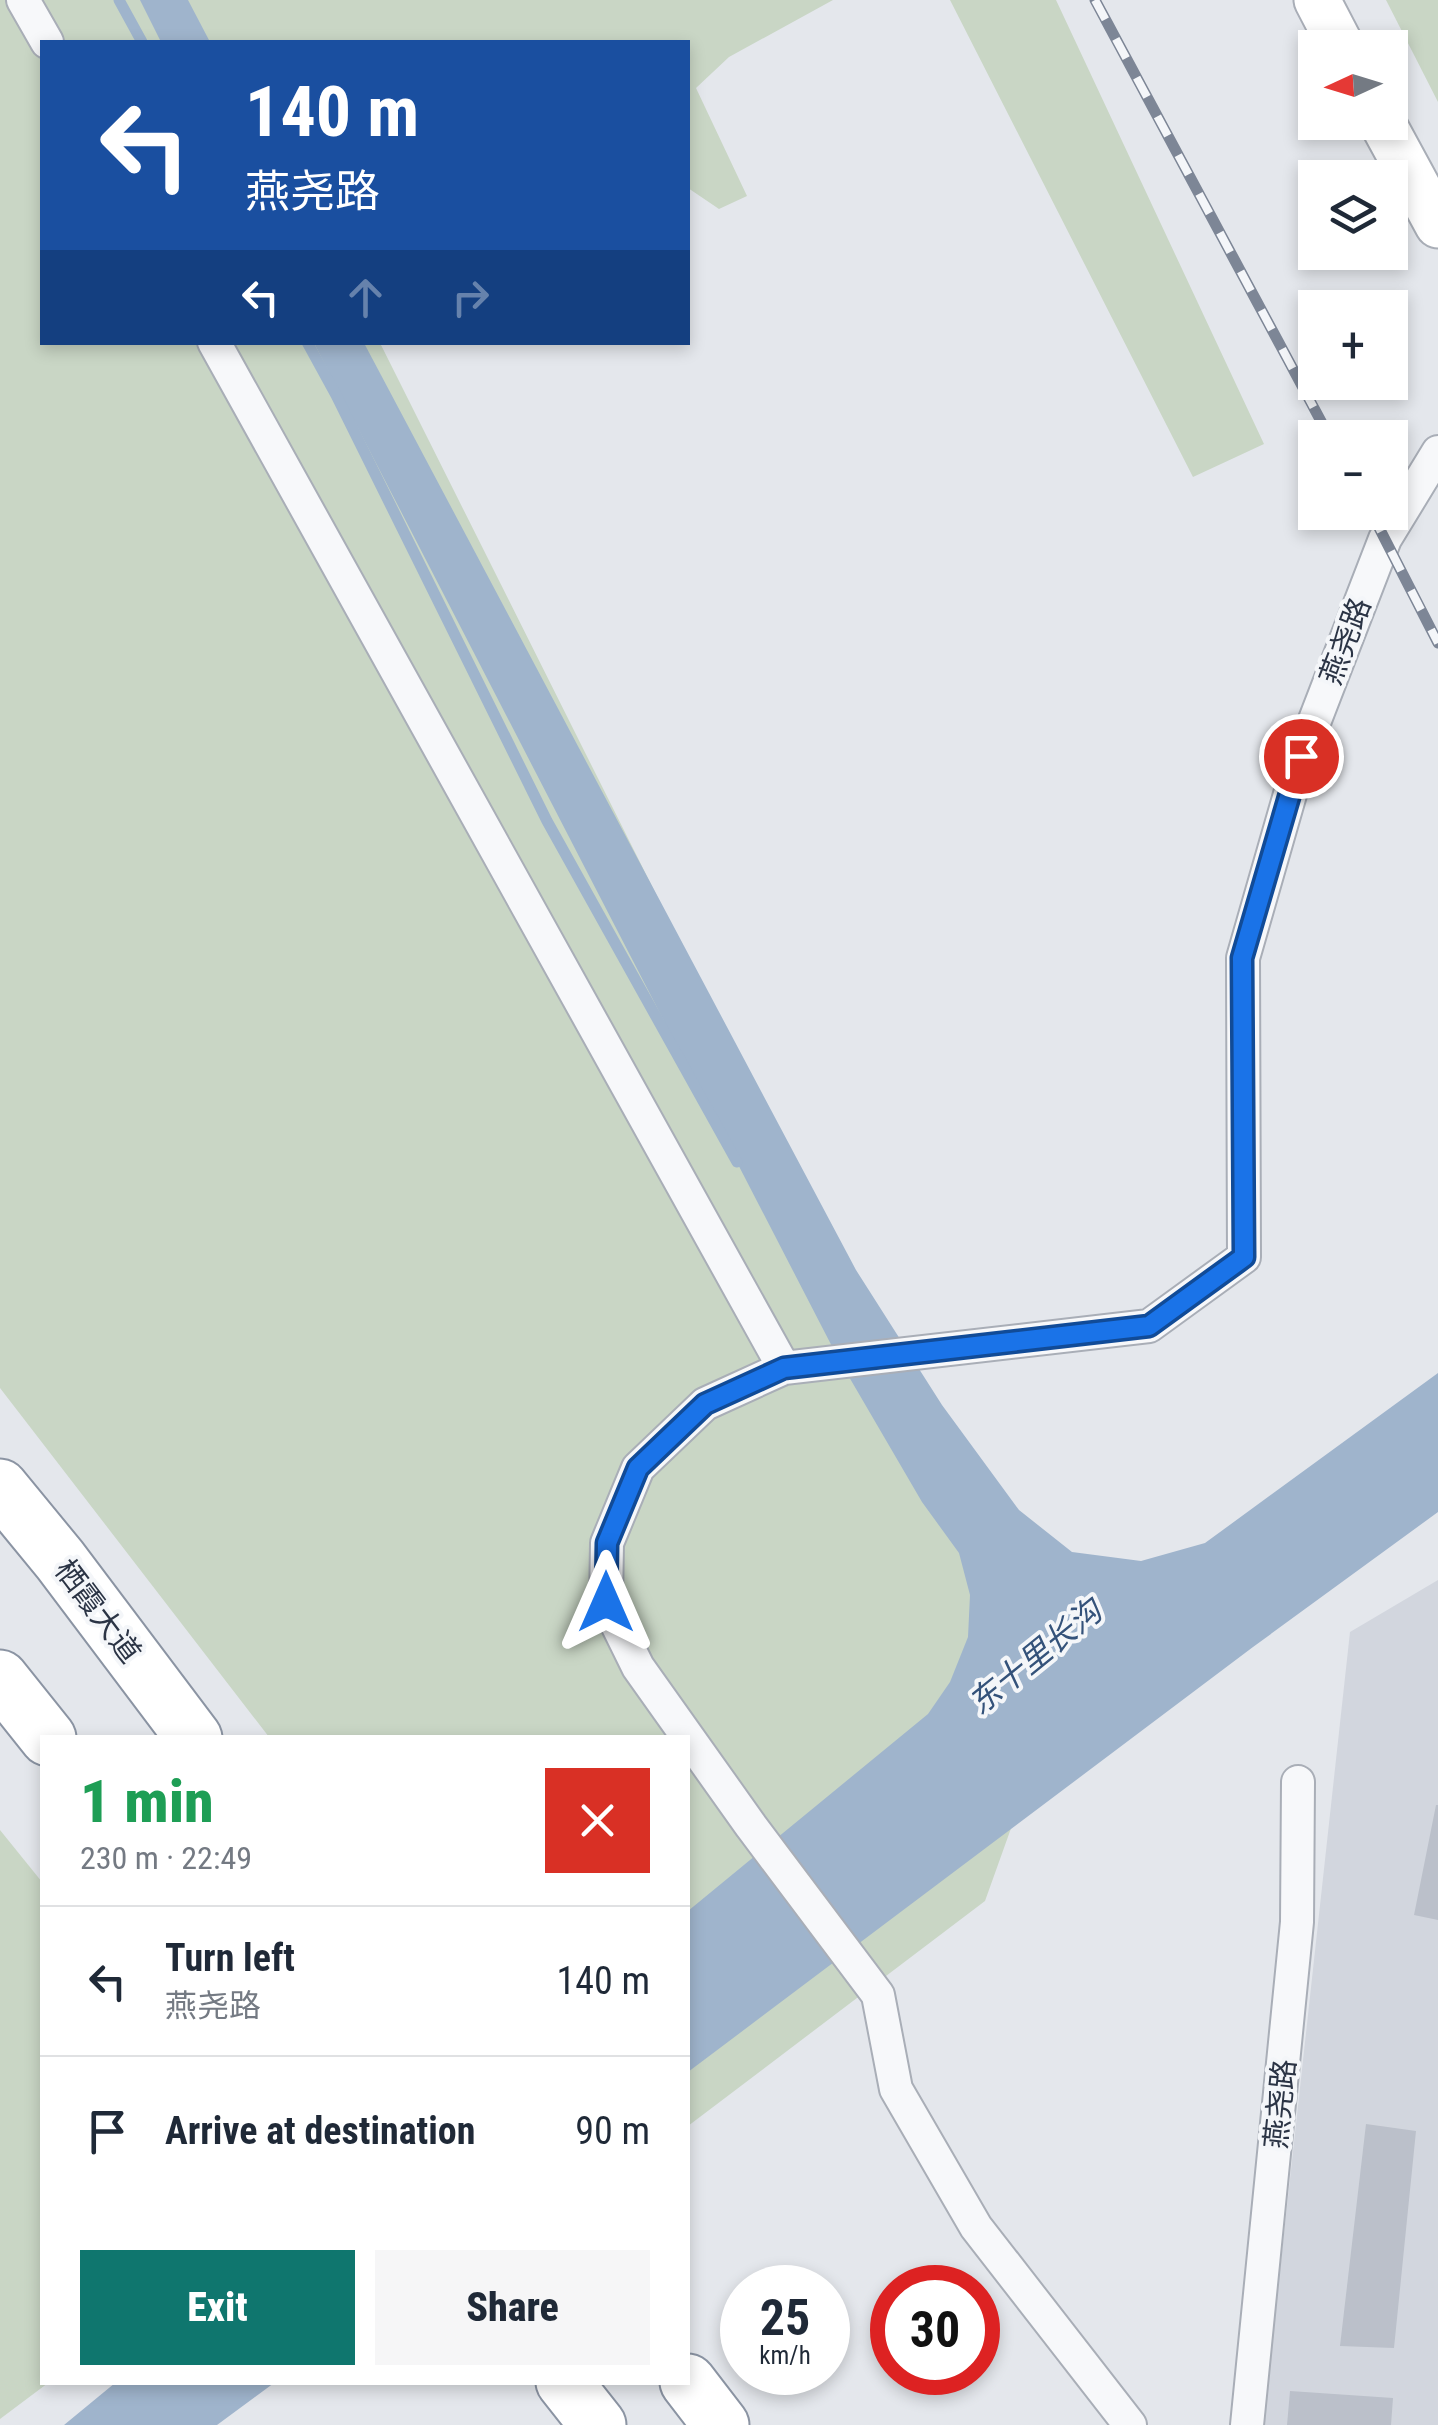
<!DOCTYPE html>
<meta charset="utf-8">
<style>
body{margin:0;font-family:"Roboto Condensed","Noto Sans SC",sans-serif;background:#f6f6f7;color:#1f2937;height:100vh;display:flex;flex-direction:column;font-size:38px;white-space:nowrap}
*{box-sizing:border-box;margin:0}
p{font-size:32px;color:#747a83}
.icon{flex:none;width:55px;height:55px;fill:none;stroke:currentColor;stroke-width:2;stroke-linecap:round;stroke-linejoin:round}
.map{position:relative;flex:1;overflow:hidden}
.panel{position:absolute;left:40px;top:1735px;width:650px;height:650px;display:flex;flex-direction:column;background:#fff;border-radius:0px;box-shadow:0 5px 15px #0003}
.panel>*{flex:none}
.top-card{position:absolute;left:40px;top:40px;width:650px;height:305px;border-radius:0px;box-shadow:0 5px 15px #0003;background:#1a4fa0;color:#fff;overflow:hidden}
.needle{width:65px;rotate:266deg}
.buttons{position:absolute;left:1298px;top:30px;display:grid;gap:20px}
.buttons a{display:grid;place-items:center;width:110px;height:110px;border-radius:0px;background:#fff;box-shadow:0 5px 15px #0003;font-size:50px}
.speed{position:absolute;left:720px;top:2265px;display:flex;gap:20px;font-size:50px;font-weight:700;text-align:center}
.speed>*{display:grid;place-content:center;width:130px;height:130px;border-radius:50%;background:#fff;box-shadow:0 5px 15px #0003;line-height:1}
.speed small{font-size:25px;font-weight:400}
.speed .limit{border:15px solid #d22;background:#fff;color:#111}
.pin{position:absolute;display:grid;place-items:center;width:85px;height:85px;color:#fff;margin:-42px;border:5px solid #fff;border-radius:50%;box-shadow:0 2px 10px #0007}
.me{position:absolute;width:110px;margin:-55px;rotate:0deg;stroke-linejoin:round;filter:drop-shadow(0 0 8px #0008)}
.turn{display:flex;align-items:center;gap:35px;height:210px;padding:0 40px;font-size:45px}
.turn .icon{width:130px;height:130px;stroke-width:2.5}
.turn b{display:block;font-size:70px;line-height:85px}
.lanes{display:flex;align-items:center;height:95px;padding:0 40px;background:#0003;justify-content:center;gap:50px;direction:ltr}
.lanes .off{opacity:.35}
.round{display:grid;place-items:center;flex:none;width:105px;height:105px;border-radius:0px;background:#f6f6f7}
.headline{display:flex;align-items:center;justify-content:space-between;height:170px;padding:0 40px}
h1{font-size:60px;font-weight:800;line-height:75px;color:#1e9e55}
.button{display:flex;gap:20px;margin-top:auto;padding:20px 40px}
.button a{flex:1;height:115px;border-radius:0px;background:#0f766e;color:#fff;font-size:40px;font-weight:800;line-height:115px;text-align:center}
.button a+a{background:#f6f6f7;color:#1f2937}
ul{padding:0;list-style:none}
li{display:flex;align-items:center;gap:30px;height:150px;padding:0 40px;border-top:2px solid #e0e1e3}
li div{flex:1}
li b{display:block;font-size:38px}
li em{font-style:normal}
.map>svg:first-child{display:block}
</style>
<div class="map">
<svg width="1438" height="2425" viewBox="0 0 1438 2425">
<rect width="100%" height="100%" fill="#e4e7ec"/>
<path fill="#d2d6de" d="M 1438,1580 L 1438,2425 L 1263,2425 L 1350,1632 Z"/>
<path fill="#c9d6c5" d="M 0,0 L 833,0 L 729,57 L 696,88 L 747,196 L 719,209 L 688,188 L 688,42 L 42,42 L 42,342 L 380,343 L 1058,1697 L 985,1901 L 688,2126 L 688,1738 L 269,1737 L 0,1388 Z
M 950,0 L 1056,0 L 1264,444 L 1193,477 Z
M 1386,0 L 1438,0 L 1438,102 Z
M 0,1830 L 42,1882 L 42,2382 L 48,2383 L 0,2419 Z"/>
<path fill="#9fb4cc" d="M 140,0 L 188,0 L 210,42 L 161,42 Z
M 314,343 L 364,343 L 856,1270 L 942,1405 L 1019,1510 L 1072,1552 L 1141,1561 L 1205,1543 L 1438,1373 L 1438,1512 L 1253,1647 L 688,2072 L 688,1911 L 928,1714 L 950,1682 L 968,1637 L 970,1595 L 959,1553 L 922,1502 L 838,1358 Z
M 115,2383 L 115,2382 L 274,2383 L 217,2425 L 64,2425 Z"/>
<g fill="none" stroke-linecap="round" stroke-linejoin="round">
<path stroke="#9fb4cc" stroke-width="11" d="M 119,0 L 142,42
M 307,342 L 336,395 L 547,821 L 737,1162"/>
</g>
<path fill="#bbc0ca" d="M 1436,1805 L 1438,1805 L 1438,1920 L 1414,1915 Z
M 1366,2124 L 1416,2131 L 1394,2348 L 1340,2346 Z
M 1290,2391 L 1393,2398 L 1391,2425 L 1287,2425 Z"/>
<g fill="none" stroke-linecap="round" stroke-linejoin="round">
<g stroke="#a9aeb7" stroke-width="36">
<path id="street" d="M 23,0 L 47,42
M 214,342 L 784,1368 L 1149,1326 L 1244,1257 L 1243,958 L 1301,756 L 1385,539 L 1438,452
M 784,1368 L 705,1404 L 638,1468 L 607,1543 L 606,1602 L 638,1667 L 751,1826 L 878,1995 L 896,2089 L 976,2227 L 1130,2425
M 1247,2425 L 1297,1922 L 1298,1782"/>
</g>
<g stroke="#a9aeb7" stroke-width="49">
<path id="secondary" d="M 1317,0 L 1342,48
M 1382,122 L 1438,225"/>
</g>
<g stroke="#8b94a3" stroke-width="59">
<path id="highway" d="M 0,1487 L 60,1560 L 194,1738
M 0,1678 L 48,1738
M 564,2382 L 598,2425
M 688,2382 L 721,2425"/>
</g>
<use href="#street" stroke="#f7f8fa" stroke-width="32"/>
<use href="#secondary" stroke="#fff" stroke-width="45"/>
<use href="#highway" stroke="#fff" stroke-width="55"/>
<g stroke="#7d8696" stroke-width="11">
<path id="rail" d="M 1095,0 L 1330,438
M 1371,512 L 1438,643"/>
</g>
<use href="#rail" stroke="#f4f6f9" stroke-width="8" stroke-dasharray="22" stroke-linecap="butt"/>
</g>
<g fill="none" stroke-linecap="round" stroke-linejoin="round">
<g stroke="#114b97" stroke-width="25">
<path id="route" d="M 606,1602 L 607,1543 L 638,1468 L 705,1404 L 784,1368 L 1149,1326 L 1244,1257 L 1242,958 L 1301,756"/>
</g>
<use href="#route" stroke="#1a73e8" stroke-width="18"/>
</g>
<g text-anchor="middle" dominant-baseline="central" stroke-width="8" stroke-linejoin="round" paint-order="stroke">
<g font-size="30" fill="#2b3445" stroke="#f4f6f9">
<text transform="translate(1345 641) rotate(-69)">燕尧路</text>
<text transform="translate(98 1611) rotate(53)">栖霞大道</text>
<text transform="translate(1280 2104) rotate(-84)">燕尧路</text>
</g>
<g font-size="32" font-style="italic" fill="#34527a" stroke="#f4f6f9">
<text transform="translate(1035 1657) rotate(-39)">东十里长沟</text>
</g>
</g>
</svg>
<div class="buttons">
<a><svg class="needle" viewBox="-14 -14 28 28"><path d="M0-13l5 13h-10z" fill="#e53935"/><path d="M0 13l5-13h-10z" fill="#747a83"/></svg></a>
<a><svg class="icon" aria-label="layers" viewBox="0 0 24 24"><path d="M12 4l9 5-9 5-9-5zM3 14l9 5 9-5"/></svg></a>
<a>+</a>
<a>−</a>
</div>
<div class="speed"><div>25<small>km/h</small></div><div class="limit">30</div></div>
<div class="pin" style="left:1301px;top:756px;background:#d93025"><svg class="icon" aria-label="arrive" viewBox="0 0 24 24"><path d="M6 21V4h12l-3 4 3 4H6"/></svg></div>
<svg class="me" style="left:606px;top:1602px" viewBox="-20 -20 40 40"><path d="M0-17L14 15 0 8-14 15z" fill="#1a73e8" stroke="#fff" stroke-width="4"/></svg>
<div class="top-card">
<div class="turn"><svg class="icon" aria-label="left" viewBox="0 0 24 24"><path d="M17 20v-9H6M10 6l-5 5 5 5"/></svg><div><b>140 m</b>燕尧路</div></div>
<div class="lanes"><svg class="icon" aria-label="left" viewBox="0 0 24 24"><path d="M17 20v-9H6M10 6l-5 5 5 5"/></svg><svg class="icon off" aria-label="ahead" viewBox="0 0 24 24"><path d="M12 20V5M6 11l6-6 6 6"/></svg><svg class="icon off" aria-label="right" viewBox="0 0 24 24"><path d="M7 20v-9h11M14 6l5 5-5 5"/></svg></div>
</div>
<section class="panel">
<div class="headline"><div><h1>1 min</h1><p>230 m · 22:49</p></div><a class="round" style="background:#d93025;color:#fff"><svg class="icon" aria-label="close" viewBox="0 0 24 24"><path d="M6 6l12 12M18 6L6 18"/></svg></a></div>
<ul>
<li><svg class="icon" aria-label="left" viewBox="0 0 24 24"><path d="M17 20v-9H6M10 6l-5 5 5 5"/></svg><div><b>Turn left</b><p>燕尧路</p></div><em>140 m</em></li>
<li><svg class="icon" aria-label="arrive" viewBox="0 0 24 24"><path d="M6 21V4h12l-3 4 3 4H6"/></svg><div><b>Arrive at destination</b></div><em>90 m</em></li>
</ul>
<div class="button"><a>Exit</a><a>Share</a></div>
</section>
</div>
